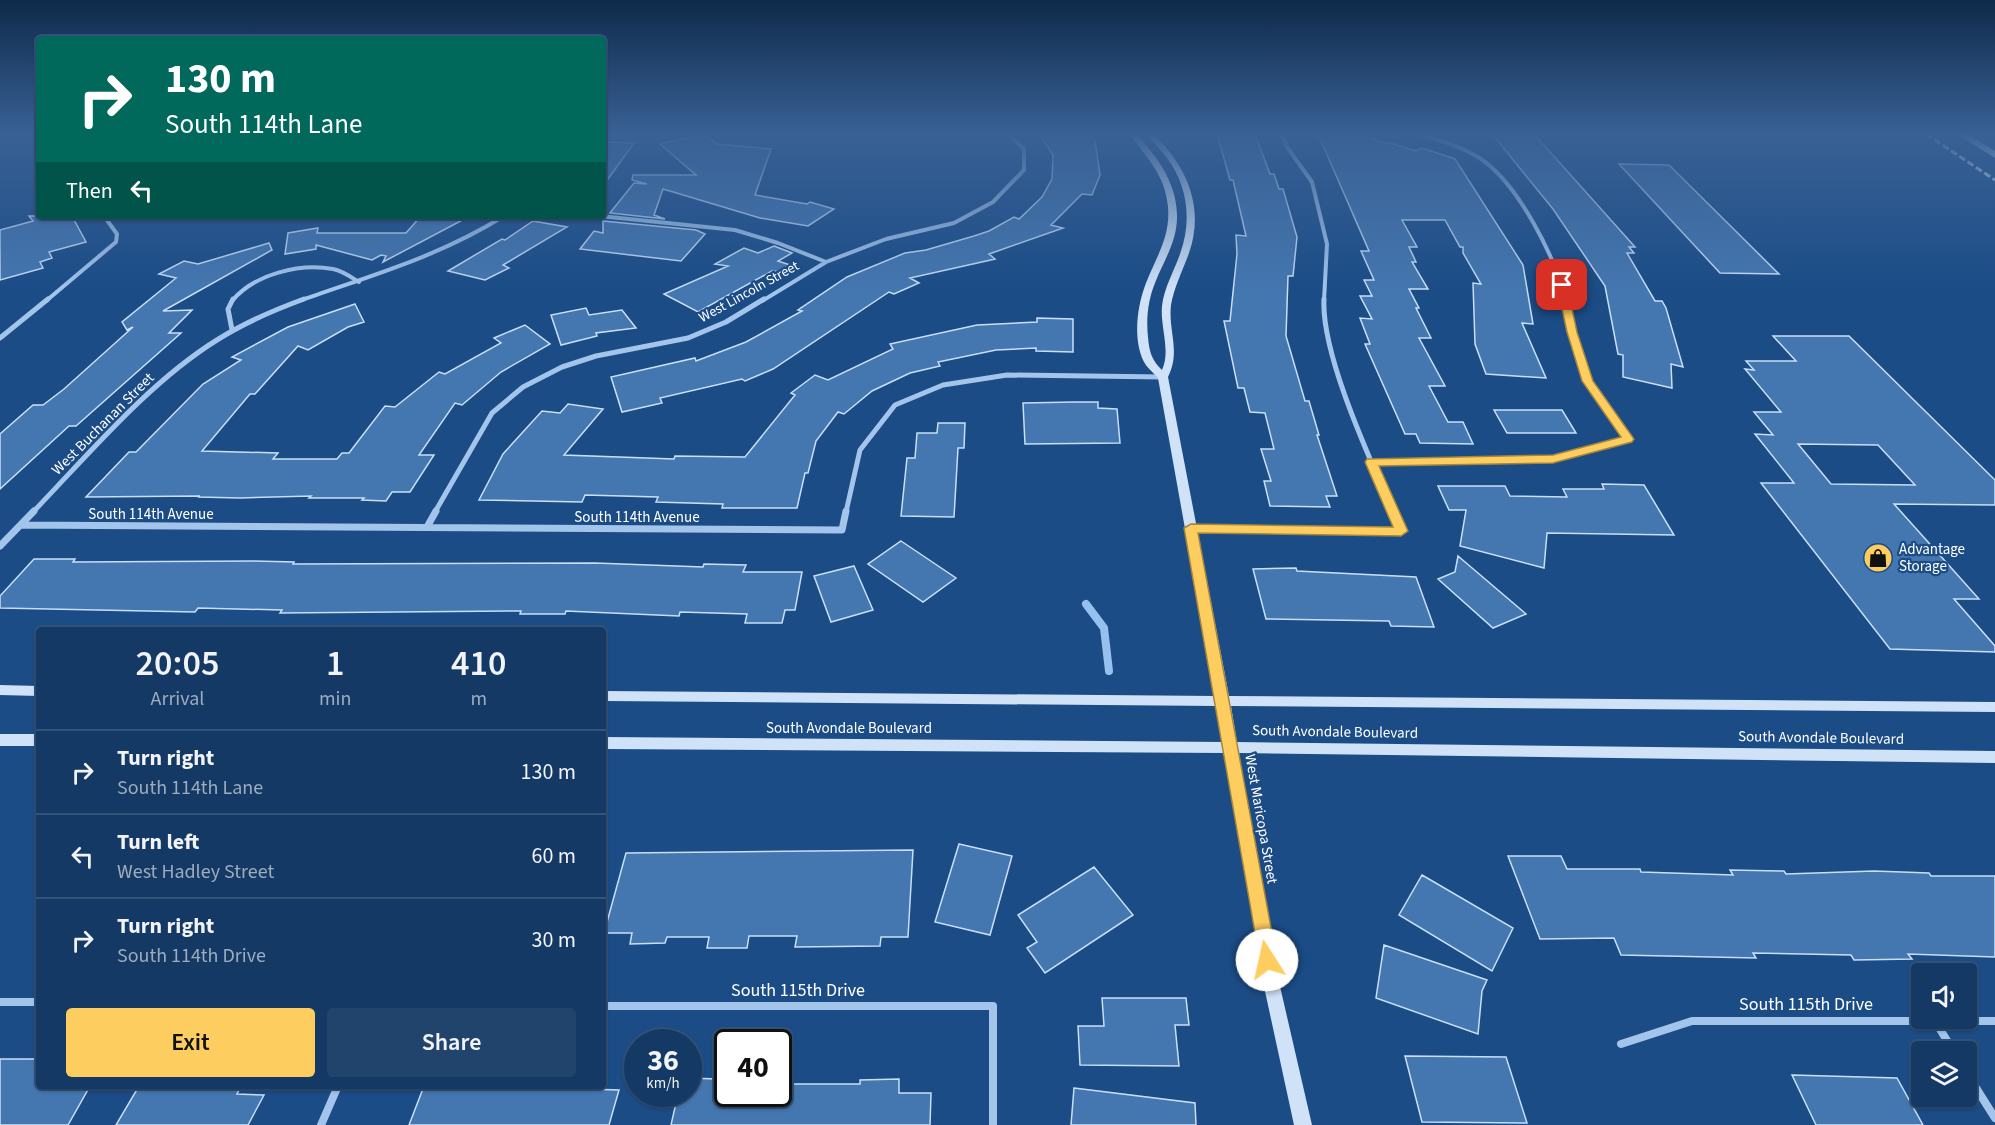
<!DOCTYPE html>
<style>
body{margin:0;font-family:"Source Sans 3",sans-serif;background:#21446d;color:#f1f3f6;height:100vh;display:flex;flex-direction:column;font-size:22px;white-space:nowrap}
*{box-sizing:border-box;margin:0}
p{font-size:20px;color:#9dacbf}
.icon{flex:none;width:33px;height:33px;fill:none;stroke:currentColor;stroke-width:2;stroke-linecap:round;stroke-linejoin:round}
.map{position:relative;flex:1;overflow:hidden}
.panel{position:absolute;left:36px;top:627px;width:570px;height:462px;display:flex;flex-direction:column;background:#143964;border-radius:6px;box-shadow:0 2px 4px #0004,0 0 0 2px #335378}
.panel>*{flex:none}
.guide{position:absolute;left:36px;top:36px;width:570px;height:183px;border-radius:6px;box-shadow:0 2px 4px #0004,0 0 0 2px #335378;background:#00695c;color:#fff;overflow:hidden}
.tools{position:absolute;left:1911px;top:963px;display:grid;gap:12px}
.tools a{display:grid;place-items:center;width:66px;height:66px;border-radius:6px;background:#143964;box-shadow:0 2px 4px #0004,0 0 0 2px #335378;font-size:30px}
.speed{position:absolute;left:624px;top:1029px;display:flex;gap:12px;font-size:30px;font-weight:700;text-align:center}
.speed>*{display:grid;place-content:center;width:78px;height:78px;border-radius:50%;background:#143964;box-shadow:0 2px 4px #0004,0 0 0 2px #335378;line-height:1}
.speed small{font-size:15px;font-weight:400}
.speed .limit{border:3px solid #111;border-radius:9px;background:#fff;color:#111}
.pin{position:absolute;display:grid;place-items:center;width:51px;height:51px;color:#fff;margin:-26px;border-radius:12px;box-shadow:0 3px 9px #0006}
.me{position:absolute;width:66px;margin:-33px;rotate:350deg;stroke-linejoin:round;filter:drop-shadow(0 0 4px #0008)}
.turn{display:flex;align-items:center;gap:21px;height:126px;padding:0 30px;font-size:27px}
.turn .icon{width:78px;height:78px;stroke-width:2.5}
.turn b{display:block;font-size:42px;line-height:51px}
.then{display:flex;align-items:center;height:57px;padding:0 30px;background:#0003;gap:12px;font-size:22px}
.eta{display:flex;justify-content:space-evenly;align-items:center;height:102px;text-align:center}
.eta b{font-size:36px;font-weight:600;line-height:42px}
.cta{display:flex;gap:12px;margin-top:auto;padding:12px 30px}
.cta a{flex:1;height:69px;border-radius:6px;background:#fdcd5f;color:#111;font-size:24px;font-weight:600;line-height:69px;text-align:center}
.cta a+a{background:#21446d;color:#f1f3f6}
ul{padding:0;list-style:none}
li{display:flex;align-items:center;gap:18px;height:84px;padding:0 30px;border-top:2px solid #335378}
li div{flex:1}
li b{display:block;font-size:22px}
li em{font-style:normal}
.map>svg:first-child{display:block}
</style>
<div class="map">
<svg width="1995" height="1125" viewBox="0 0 1995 1125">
<rect width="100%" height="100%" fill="#1b4c86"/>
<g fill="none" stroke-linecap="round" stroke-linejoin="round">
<path stroke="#96c0ee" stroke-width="8" d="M 1086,604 L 1104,628 L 1109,671"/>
</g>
<path fill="#4476af" stroke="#c8dff8" stroke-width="1.5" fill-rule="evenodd" d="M 704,134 L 717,144 L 771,149 L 755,195 L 807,204 L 810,202 L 834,209 L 808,226 L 760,218 L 663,189 L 654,215 L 665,219 L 610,213 L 634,183 L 647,184 L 632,180 L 633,175 L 696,175 L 660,144 Z
M 1039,134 L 1094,134 L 1100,175 L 1092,195 L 1082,194 L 1051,225 L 1063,228 L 989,254 L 995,259 L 910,278 L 919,283 L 894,294 L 889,292 L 773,369 L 745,381 L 742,379 L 660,398 L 662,403 L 622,412 L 611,377 L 695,358 L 696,361 L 746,342 L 802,311 L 798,310 L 847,277 L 905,253 L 926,250 L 974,236 L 989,231 L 1014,217 L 1019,219 L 1042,197 L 1052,179 L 1053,155 Z
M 1217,134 L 1255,134 L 1270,174 L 1274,174 L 1279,189 L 1283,189 L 1297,237 L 1293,276 L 1288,276 L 1286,336 L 1305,401 L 1309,401 L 1319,435 L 1317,435 L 1337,496 L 1326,496 L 1330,507 L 1270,506 L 1264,481 L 1271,481 L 1261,449 L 1274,449 L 1265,413 L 1250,412 L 1244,388 L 1238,388 L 1224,321 L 1230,321 L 1237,254 L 1236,235 L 1246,236 L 1233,180 L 1230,180 Z
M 1318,134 L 1345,134 L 1376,139 L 1375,141 L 1394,144 L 1415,151 L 1422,148 L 1455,159 L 1523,265 L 1533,324 L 1522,323 L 1546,378 L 1486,374 L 1475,344 L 1473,283 L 1481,284 L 1463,253 L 1463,247 L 1460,247 L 1445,220 L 1402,220 L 1417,247 L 1409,247 L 1416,262 L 1412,262 L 1428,289 L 1409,289 L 1419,308 L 1416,308 L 1431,338 L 1419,338 L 1445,386 L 1429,386 L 1448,422 L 1463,422 L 1473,444 L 1420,443 L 1416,434 L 1405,434 L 1365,344 L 1370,344 L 1360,318 L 1372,319 L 1360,296 L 1372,296 L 1364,280 L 1374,280 L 1361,251 L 1369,251 Z
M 1492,134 L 1534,134 L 1635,247 L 1629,247 L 1634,253 L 1627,253 L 1655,301 L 1662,301 L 1666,308 L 1683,367 L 1671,364 L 1672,388 L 1623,377 L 1623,355 L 1618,354 L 1605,286 L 1553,209 Z
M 603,142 L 634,143 L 603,186 Z
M 1619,164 L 1669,165 L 1779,274 L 1720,273 Z
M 29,216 L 72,216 L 86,242 L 49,252 L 52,258 L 40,262 L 43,268 L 0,280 L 0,230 L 33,221 Z
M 421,216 L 470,216 L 383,262 L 386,256 L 381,255 L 372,260 L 316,245 L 316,249 L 285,254 L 288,233 L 318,228 L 317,233 L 406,233 Z
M 533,221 L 567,227 L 503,265 L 509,268 L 485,280 L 448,271 L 502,239 L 505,240 Z
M 603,221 L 696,230 L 705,234 L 681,261 L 580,249 L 594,231 L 603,233 Z
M 269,243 L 272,250 L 163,311 L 192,310 L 169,333 L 181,333 L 76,426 L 69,426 L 0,489 L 0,434 L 33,405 L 43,405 L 64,389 L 133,327 L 127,330 L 122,322 L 176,278 L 159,274 L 184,261 L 198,264 Z
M 774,246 L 792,253 L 778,261 L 793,266 L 791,273 L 772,271 L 698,312 L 664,294 L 728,266 L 715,264 L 744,248 L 758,253 Z
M 355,304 L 364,322 L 348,327 L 308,350 L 298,346 L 255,394 L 250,394 L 202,451 L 278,453 L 273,459 L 337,459 L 342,453 L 349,453 L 385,406 L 395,407 L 439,372 L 445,374 L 501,343 L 494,338 L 525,325 L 550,344 L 501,372 L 462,405 L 455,403 L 419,455 L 434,455 L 410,492 L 392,492 L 386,501 L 362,500 L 364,498 L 309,498 L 311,496 L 240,498 L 198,497 L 200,496 L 86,497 L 129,452 L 136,452 L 203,384 L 241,360 L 232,357 L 288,327 Z
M 586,308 L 589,315 L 622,310 L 636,328 L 596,333 L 597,336 L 561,345 L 551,315 Z
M 1037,318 L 1073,319 L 1073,352 L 1036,351 L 1036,348 L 996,350 L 938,362 L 940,366 L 910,373 L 872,391 L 844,414 L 838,412 L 816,441 L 808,473 L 805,473 L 797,508 L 722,508 L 723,504 L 656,502 L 658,497 L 585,495 L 582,502 L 479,500 L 503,454 L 542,411 L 560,413 L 568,404 L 603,409 L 564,455 L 674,459 L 675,456 L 745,457 L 795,395 L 791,393 L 815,375 L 828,380 L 893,349 L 890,344 L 977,325 L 1037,322 Z
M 1773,336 L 1849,336 L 1995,480 L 1995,505 L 1894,504 L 1979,599 L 1954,599 L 1995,646 L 1995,652 L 1890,649 L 1761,483 L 1794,483 L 1755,434 L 1773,435 L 1754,412 L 1781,412 L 1745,369 L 1754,370 L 1746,361 L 1796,361 ZM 1798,444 L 1878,445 L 1915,485 L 1831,484 Z
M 1075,402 L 1098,402 L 1098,408 L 1117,409 L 1120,443 L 1025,444 L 1023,403 Z
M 1494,410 L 1562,410 L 1576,433 L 1507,433 Z
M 938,423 L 965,423 L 964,448 L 958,448 L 954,517 L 901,516 L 907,458 L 915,458 L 917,433 L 937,433 Z
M 1602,484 L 1644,485 L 1674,535 L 1547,533 L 1544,568 L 1460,546 L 1466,510 L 1449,510 L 1438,486 L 1505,486 L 1510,496 L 1567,497 L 1563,489 L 1604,489 Z
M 901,541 L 956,578 L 923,602 L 868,564 Z
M 1458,556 L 1526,614 L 1493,628 L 1438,579 L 1455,572 Z
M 34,559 L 75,559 L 73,562 L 254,561 L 294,562 L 293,564 L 595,563 L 703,567 L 704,564 L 746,565 L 743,572 L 802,572 L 795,610 L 785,610 L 782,623 L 745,623 L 747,614 L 680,612 L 679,616 L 566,611 L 565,614 L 520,614 L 521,611 L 280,613 L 282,610 L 198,608 L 195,612 L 0,608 L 0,596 Z
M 854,566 L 873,610 L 831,622 L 814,576 Z
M 1296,568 L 1297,571 L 1416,577 L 1434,627 L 1391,626 L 1389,621 L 1266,619 L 1253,569 Z
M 959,844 L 1012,856 L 990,935 L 935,922 Z
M 913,850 L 908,937 L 881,937 L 880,946 L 795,947 L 797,936 L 749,936 L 747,948 L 707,948 L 709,937 L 667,937 L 665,943 L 630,944 L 632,933 L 604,933 L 626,853 Z
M 1508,856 L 1561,856 L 1567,869 L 1640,869 L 1641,872 L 1733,875 L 1730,870 L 1784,871 L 1786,874 L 1874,871 L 1929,873 L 1931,876 L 1995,876 L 1995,957 L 1908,954 L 1912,959 L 1854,960 L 1851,955 L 1753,953 L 1756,958 L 1621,955 L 1614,938 L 1540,939 Z
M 1094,867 L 1133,915 L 1045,973 L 1027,948 L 1037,942 L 1018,915 Z
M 1422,875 L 1513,928 L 1492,971 L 1399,915 Z
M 1384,945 L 1487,980 L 1482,991 L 1478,1034 L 1376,998 Z
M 1102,998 L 1186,998 L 1189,1025 L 1175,1025 L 1179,1066 L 1080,1065 L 1078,1026 L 1104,1026 Z
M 1405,1056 L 1506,1057 L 1527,1123 L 1422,1122 Z
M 0,1059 L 39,1059 L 39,1086 L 90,1086 L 68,1125 L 0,1125 Z
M 1792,1075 L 1897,1078 L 1923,1125 L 1816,1125 Z
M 688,1078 L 718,1079 L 716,1091 L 728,1091 L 728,1094 L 778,1094 L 778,1084 L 860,1084 L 860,1080 L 899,1079 L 899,1093 L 931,1093 L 930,1125 L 671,1125 L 678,1094 L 688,1094 Z
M 139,1086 L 241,1086 L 237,1094 L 264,1095 L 248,1125 L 116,1125 Z
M 424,1086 L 467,1086 L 466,1090 L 518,1090 L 519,1086 L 557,1086 L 556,1088 L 619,1090 L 609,1125 L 409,1125 Z
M 1074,1088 L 1195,1103 L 1196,1125 L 1071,1125 Z"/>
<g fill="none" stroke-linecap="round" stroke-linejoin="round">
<path stroke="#a3c5ec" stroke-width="4" d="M 1282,134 L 1287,147 L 1312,182 L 1327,244 L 1324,301
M 1421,134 C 1441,141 1463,147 1481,159 C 1519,185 1555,257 1566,301
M 600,216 L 735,230 L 778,243 L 826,262
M 46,301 L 116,242 L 117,234 L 104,216
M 232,301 C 254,274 300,263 333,269 C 343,271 351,277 359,282
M 299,301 C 372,275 438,257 504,216
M 762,301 L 826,262 L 886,239 L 954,223 L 993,202 L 1024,170 L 1024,149 L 1007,134"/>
<path stroke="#a3c5ec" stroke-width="5" d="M 1324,299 C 1321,354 1370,459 1393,512
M 232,330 L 228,309 L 233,299
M 0,338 L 48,299
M 1371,462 L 1553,459 L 1628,439 L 1600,402 L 1587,379 L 1565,299
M 33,512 C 88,455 149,382 217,340 C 244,323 274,310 304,299
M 435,512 L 492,413 L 523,387 L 562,367 L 596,356 L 688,338 L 726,322 L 764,299
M 846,512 L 860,450 L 895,405 L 943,385 L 1007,375 L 1163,377"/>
<path stroke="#a3c5ec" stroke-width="7" d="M 21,525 L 842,530 L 846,511
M 427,527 L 436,511
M 1191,528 L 1401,531 L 1392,511
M 0,546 L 34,511"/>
<path stroke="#a3c5ec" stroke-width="8" d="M 0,1002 L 39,1002
M 603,1006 L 993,1006 L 993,1125
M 1935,1021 L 1954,1052
M 1621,1044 L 1692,1021 L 1995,1021
M 1966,1072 L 1995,1118
M 321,1125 L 338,1086"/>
<path fill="#cfe2f8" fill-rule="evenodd" d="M 1129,134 L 1136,134 C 1157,156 1176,182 1177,214 C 1178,240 1164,260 1155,283 C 1148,300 1146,319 1148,337 C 1149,351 1152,361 1162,370 C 1171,351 1160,327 1162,306 C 1164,288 1174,271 1180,254 C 1192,221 1188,186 1167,158 C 1161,149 1152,142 1146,134 L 1153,134 C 1187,166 1205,207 1189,253 C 1183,270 1174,287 1171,305 C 1168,332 1181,351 1168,377 L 1229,696 L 1995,702 L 1995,712 L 1231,706 L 1237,742 L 1995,751 L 1995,763 L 1239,753 L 1279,982 L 1312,1125 L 1294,1125 L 1263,982 L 1225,753 L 603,749 L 603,737 L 1223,742 L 1217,706 L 603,701 L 603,691 L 1215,696 L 1158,378 C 1153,372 1146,367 1143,360 C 1133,338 1137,306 1146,283 C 1157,255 1173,233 1167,200 C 1163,173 1145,155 1129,134 Z
M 0,685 L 39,686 L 39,696 L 0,695 Z
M 0,734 L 39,734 L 39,746 L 0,746 Z"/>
<path fill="#e8f1ff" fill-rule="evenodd" d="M 1957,134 L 1967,134 L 1995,151 L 1995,158 Z"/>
<path stroke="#fff" stroke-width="3" stroke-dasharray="7 3" stroke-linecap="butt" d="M 1926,134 L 1995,180"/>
</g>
<linearGradient id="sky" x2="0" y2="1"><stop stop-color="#0f2a4a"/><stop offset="0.46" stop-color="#396195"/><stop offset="1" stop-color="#396195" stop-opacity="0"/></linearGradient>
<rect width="1995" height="291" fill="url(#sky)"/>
<path fill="#fdcd5f" stroke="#a4853e" stroke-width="1.5" d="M 1562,282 L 1567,285 L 1577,332 L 1593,381 L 1634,439 L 1632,442 L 1553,463 L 1379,466 L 1408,531 L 1401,536 L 1198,533 L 1277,960 L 1274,967 L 1267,969 L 1261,967 L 1184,528 L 1191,524 L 1393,527 L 1365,462 L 1367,459 L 1553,455 L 1621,437 L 1582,381 L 1567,332 L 1557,285 Z"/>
<defs>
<g id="shop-disc" transform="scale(1.5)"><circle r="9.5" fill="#fdcd5f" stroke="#1b4c86"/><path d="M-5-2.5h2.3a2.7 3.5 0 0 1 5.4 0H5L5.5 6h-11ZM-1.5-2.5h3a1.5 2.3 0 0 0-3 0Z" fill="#111"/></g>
</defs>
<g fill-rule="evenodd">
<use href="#shop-disc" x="1878" y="558"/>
</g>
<g text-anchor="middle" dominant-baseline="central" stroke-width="4.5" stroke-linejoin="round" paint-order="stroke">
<g font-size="14" fill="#fff" stroke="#1b4c86">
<text transform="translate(749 292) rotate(-29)">West Lincoln Street</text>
</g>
<g font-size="15" fill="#fff" stroke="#1b4c86">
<text transform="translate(103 424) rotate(-45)">West Buchanan Street</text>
<text x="151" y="514">South 114th Avenue</text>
<text x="637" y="517">South 114th Avenue</text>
<text x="849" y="728">South Avondale Boulevard</text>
<text transform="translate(1335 732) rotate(1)">South Avondale Boulevard</text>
<text transform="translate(1821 738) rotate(1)">South Avondale Boulevard</text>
<text transform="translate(1261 819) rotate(80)">West Maricopa Street</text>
</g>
<g font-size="15" fill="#fff" stroke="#1b4c86" text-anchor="start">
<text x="1899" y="549">Advantage<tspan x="1899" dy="17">Storage</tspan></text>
</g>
<g font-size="18" fill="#fff" stroke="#1b4c86">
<text x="798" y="990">South 115th Drive</text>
<text x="1806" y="1004">South 115th Drive</text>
</g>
</g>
</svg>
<div class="tools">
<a><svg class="icon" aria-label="sound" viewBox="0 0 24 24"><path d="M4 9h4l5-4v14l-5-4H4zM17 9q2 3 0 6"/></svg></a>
<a><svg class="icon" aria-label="layers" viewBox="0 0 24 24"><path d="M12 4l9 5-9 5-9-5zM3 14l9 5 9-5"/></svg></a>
</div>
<div class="speed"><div>36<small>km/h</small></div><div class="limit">40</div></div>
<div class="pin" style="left:1562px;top:285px;background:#d93025"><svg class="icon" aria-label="arrive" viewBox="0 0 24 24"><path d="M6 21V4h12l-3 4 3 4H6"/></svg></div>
<svg class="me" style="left:1267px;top:960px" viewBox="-20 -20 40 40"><circle r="19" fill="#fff"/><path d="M0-13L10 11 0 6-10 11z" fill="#fdcd5f"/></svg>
<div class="guide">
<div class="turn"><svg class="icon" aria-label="right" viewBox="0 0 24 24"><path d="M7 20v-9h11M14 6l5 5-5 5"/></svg><div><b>130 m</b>South 114th Lane</div></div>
<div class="then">Then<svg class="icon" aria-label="left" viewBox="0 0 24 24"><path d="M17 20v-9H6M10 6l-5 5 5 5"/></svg></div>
</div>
<section class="panel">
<div class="eta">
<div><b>20:05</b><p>Arrival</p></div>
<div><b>1</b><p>min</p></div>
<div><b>410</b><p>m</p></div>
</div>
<ul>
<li><svg class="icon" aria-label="right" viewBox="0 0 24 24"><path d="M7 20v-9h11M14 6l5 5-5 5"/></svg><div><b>Turn right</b><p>South 114th Lane</p></div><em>130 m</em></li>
<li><svg class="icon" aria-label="left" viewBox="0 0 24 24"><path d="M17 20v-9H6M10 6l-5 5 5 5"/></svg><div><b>Turn left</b><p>West Hadley Street</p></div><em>60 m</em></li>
<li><svg class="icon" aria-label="right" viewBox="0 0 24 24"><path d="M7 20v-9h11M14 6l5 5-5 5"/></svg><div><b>Turn right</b><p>South 114th Drive</p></div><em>30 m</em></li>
</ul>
<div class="cta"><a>Exit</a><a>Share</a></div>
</section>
</div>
